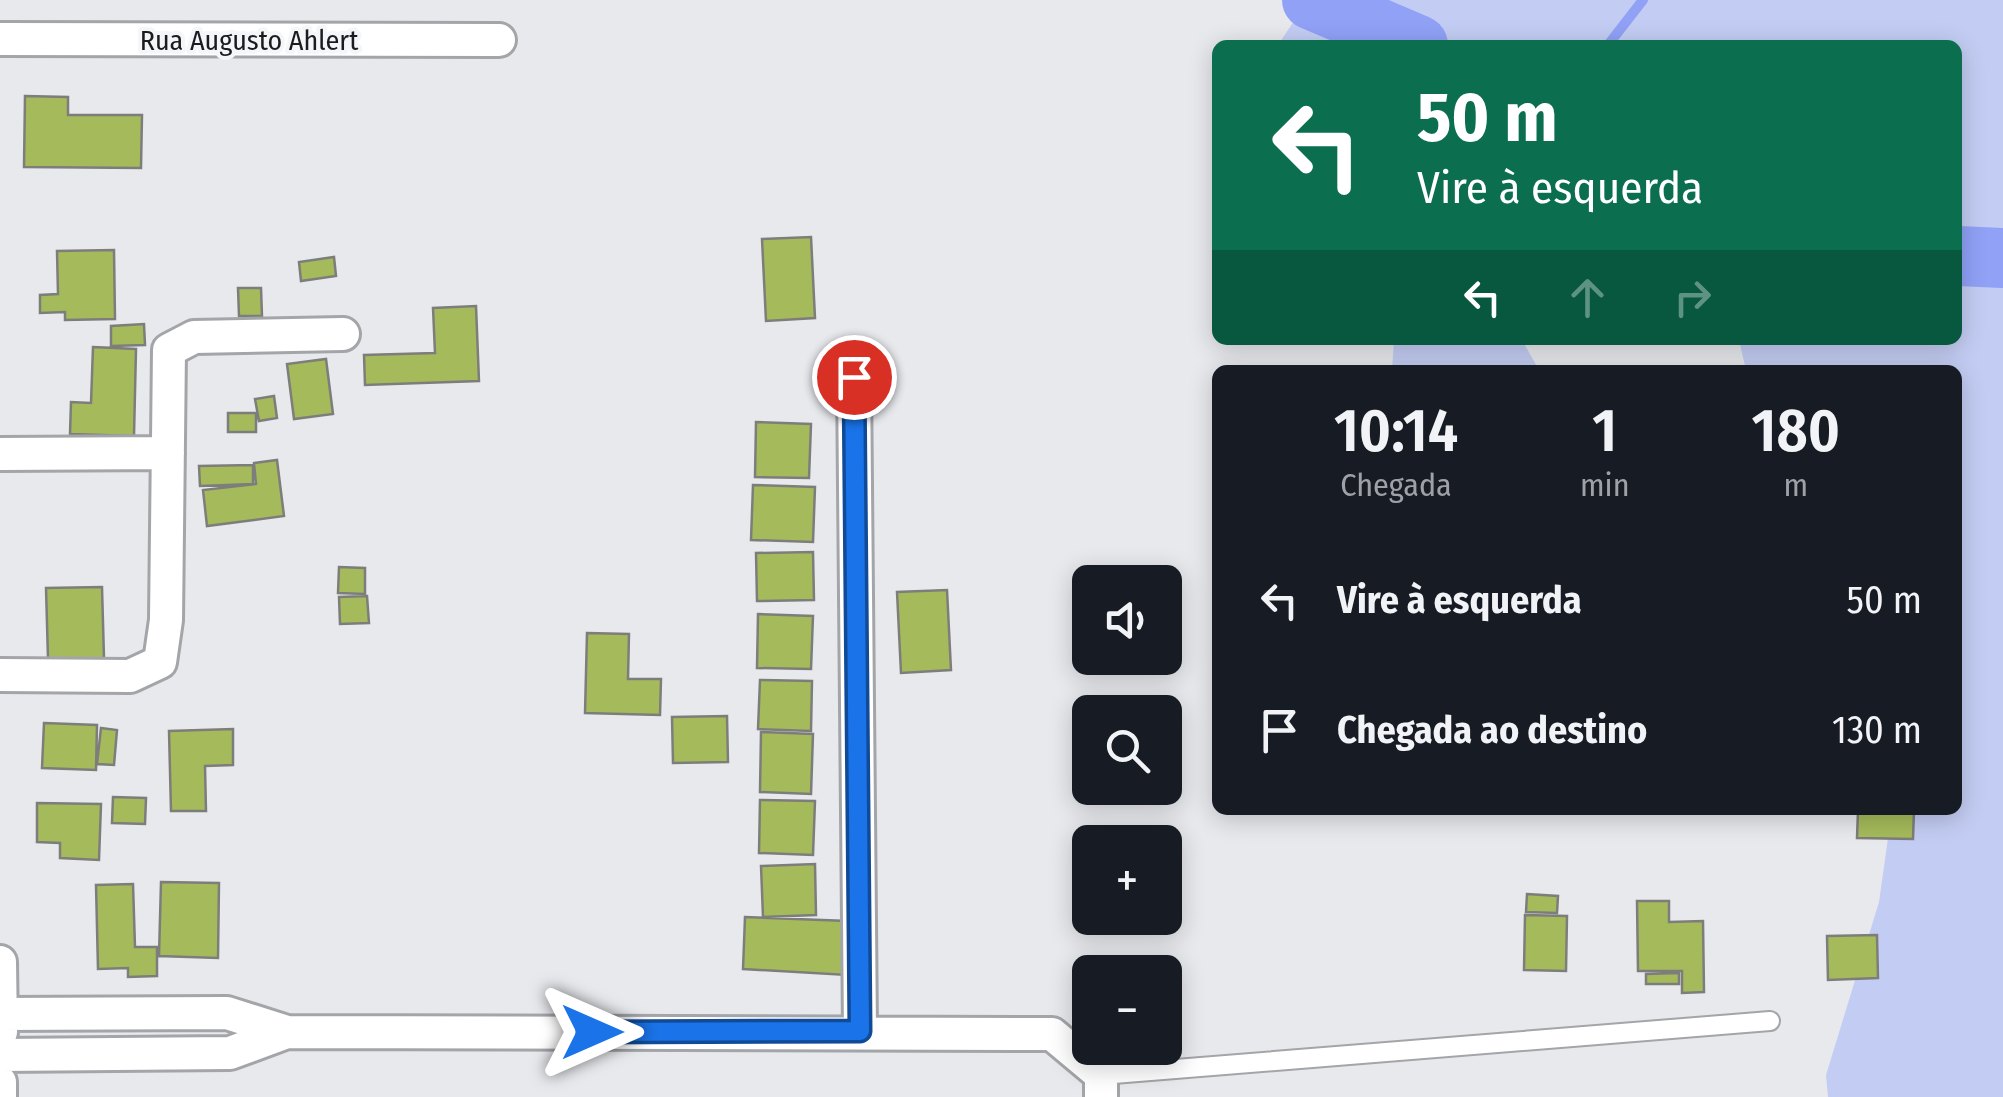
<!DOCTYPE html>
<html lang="pt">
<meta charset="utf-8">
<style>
body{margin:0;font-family:"Fira Sans Condensed",sans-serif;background:#20242c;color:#f1f3f6;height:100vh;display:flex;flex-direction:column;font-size:38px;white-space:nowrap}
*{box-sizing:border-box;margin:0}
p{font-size:32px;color:#9ea1a6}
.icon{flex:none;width:55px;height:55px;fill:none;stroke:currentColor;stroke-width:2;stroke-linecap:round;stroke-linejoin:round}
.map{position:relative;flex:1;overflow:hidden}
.drawer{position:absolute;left:1212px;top:365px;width:750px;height:450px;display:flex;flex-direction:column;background:#171b24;border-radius:15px;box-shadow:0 5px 25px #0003}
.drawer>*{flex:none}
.hud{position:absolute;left:1212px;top:40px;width:750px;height:305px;border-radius:15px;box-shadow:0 5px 25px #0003;background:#0b6e4f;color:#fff;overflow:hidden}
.buttons{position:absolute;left:1072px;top:565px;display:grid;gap:20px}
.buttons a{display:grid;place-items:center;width:110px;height:110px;border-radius:15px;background:#171b24;box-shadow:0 5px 25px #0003;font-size:50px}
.pin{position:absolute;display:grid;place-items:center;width:85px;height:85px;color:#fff;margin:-42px;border:5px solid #fff;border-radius:50%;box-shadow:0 2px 10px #0007}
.me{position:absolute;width:110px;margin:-55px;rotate:90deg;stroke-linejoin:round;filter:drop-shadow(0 0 8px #0008)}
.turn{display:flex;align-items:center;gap:35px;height:210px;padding:0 40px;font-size:45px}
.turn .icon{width:130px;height:130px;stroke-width:2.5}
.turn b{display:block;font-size:70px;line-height:85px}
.lanes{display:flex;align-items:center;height:95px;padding:0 40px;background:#0003;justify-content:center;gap:50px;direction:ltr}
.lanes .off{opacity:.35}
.eta{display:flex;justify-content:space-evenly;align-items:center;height:170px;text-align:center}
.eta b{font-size:60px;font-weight:600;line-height:70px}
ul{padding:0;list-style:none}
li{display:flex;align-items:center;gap:30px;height:130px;padding:0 40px}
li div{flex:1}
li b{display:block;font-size:38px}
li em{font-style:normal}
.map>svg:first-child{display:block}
</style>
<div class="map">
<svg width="2003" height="1097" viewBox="0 0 2003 1097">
<rect width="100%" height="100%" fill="#e8e9ed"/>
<path fill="#c3cdf3" d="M 1308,0 L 2003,0 L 2003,1097 L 1828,1097 L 1826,1075 L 1879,902 L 1892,810 L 1958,810 L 1958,370 L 1746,370 L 1739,340 L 1958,340 L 1958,45 L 1278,45 Z
M 1394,340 L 1522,340 L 1539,370 L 1392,370 Z"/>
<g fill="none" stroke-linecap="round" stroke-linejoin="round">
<path stroke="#90a1f6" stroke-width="10" d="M 1608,45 L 1643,0"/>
<path stroke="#90a1f6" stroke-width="60" d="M 1312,0 L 1418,45
M 1958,256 L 2003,258"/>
</g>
<path fill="#a5bb5b" stroke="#7d7e7b" stroke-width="2.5" d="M 25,96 L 68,97 L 68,115 L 142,115 L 141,168 L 24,167 Z
M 811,237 L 815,318 L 766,321 L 762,239 Z
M 114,250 L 115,319 L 65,320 L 65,312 L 40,313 L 40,295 L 58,294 L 57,251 Z
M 334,257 L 336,276 L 301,281 L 299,262 Z
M 238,288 L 261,288 L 262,316 L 239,316 Z
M 476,306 L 479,381 L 365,385 L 364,355 L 435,353 L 433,308 Z
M 144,324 L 145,345 L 111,346 L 111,326 Z
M 93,347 L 136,349 L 134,436 L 70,434 L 71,402 L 91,403 Z
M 326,359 L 333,414 L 294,419 L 287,364 Z
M 274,396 L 277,418 L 259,421 L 255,399 Z
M 228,413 L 256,413 L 256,432 L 228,432 Z
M 756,422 L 811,424 L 809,478 L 755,477 Z
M 277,460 L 284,516 L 207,526 L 203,490 L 256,484 L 254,463 Z
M 253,465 L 253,484 L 200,486 L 199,466 Z
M 753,485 L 815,487 L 813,542 L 751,540 Z
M 813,552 L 814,600 L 757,601 L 756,553 Z
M 339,567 L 365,568 L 365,594 L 338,593 Z
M 102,587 L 104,658 L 48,659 L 46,588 Z
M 947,590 L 951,670 L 901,673 L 897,592 Z
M 367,596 L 369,623 L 340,624 L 339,597 Z
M 758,614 L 813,616 L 811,669 L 757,668 Z
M 587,633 L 629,634 L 628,679 L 661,679 L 660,715 L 585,713 Z
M 760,680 L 812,681 L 811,731 L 758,729 Z
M 727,716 L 728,762 L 673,763 L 672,717 Z
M 44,723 L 97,725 L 96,770 L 42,768 Z
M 101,728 L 117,730 L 114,765 L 97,764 Z
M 233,729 L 233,765 L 205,766 L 206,811 L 171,811 L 169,731 Z
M 761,732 L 813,734 L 811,794 L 760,792 Z
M 113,797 L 146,798 L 145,824 L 112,823 Z
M 760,800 L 815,801 L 813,855 L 759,853 Z
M 37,803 L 101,804 L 99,860 L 60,858 L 60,843 L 37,842 Z
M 1858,810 L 1914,810 L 1913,839 L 1857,838 Z
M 815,864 L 816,915 L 763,917 L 761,866 Z
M 161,882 L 219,883 L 218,958 L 159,956 Z
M 133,884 L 135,947 L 157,947 L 157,976 L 128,977 L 128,968 L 98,969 L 96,885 Z
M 1527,894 L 1558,896 L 1557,913 L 1526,912 Z
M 1637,901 L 1669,901 L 1669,922 L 1703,921 L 1704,992 L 1682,993 L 1682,971 L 1638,971 Z
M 1525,915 L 1567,916 L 1566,971 L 1524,970 Z
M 745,917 L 848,921 L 847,975 L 743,969 Z
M 1877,935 L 1878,978 L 1828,980 L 1827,936 Z
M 1679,973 L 1679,984 L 1646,984 L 1646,974 Z"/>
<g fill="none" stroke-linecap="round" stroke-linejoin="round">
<g stroke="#a4a5a9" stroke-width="22">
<path id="service" d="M 1101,1075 L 1770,1021"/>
</g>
<g stroke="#a4a5a9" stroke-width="38">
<path id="minor" d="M 0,39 L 499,40
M 854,377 L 860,1031
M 0,454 L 168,453
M 0,675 L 130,676 L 160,662 L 166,620 L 169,350 L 194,337 L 343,334
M 0,962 L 1,1032
M 0,1014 L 227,1013 L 287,1032 L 1052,1034 L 1101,1075 L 1101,1097
M 0,1055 L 230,1053 L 287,1032
M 0,1082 L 0,1097"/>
</g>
<use href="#service" stroke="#fff" stroke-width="18"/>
<use href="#minor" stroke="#fff" stroke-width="32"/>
</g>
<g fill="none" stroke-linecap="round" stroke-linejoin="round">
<g stroke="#114b97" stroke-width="25">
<path id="route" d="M 592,1032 L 860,1031 L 854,377"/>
</g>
<use href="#route" stroke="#1a73e8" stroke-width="18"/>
</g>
<g text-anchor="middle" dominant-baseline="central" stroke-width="8" stroke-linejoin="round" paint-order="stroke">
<g font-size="28" fill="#1c1c1e" stroke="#f5f6fa">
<text x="249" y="40">Rua Augusto Ahlert</text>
</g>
</g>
</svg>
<div class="buttons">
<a><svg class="icon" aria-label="sound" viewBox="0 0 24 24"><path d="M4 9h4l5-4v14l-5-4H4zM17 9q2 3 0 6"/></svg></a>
<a><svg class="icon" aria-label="search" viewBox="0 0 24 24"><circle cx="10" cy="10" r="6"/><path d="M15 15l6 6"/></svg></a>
<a>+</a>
<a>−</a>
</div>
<div class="pin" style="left:854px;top:377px;background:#d93025"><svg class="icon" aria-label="arrive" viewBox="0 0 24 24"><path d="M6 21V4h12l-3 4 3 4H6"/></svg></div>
<svg class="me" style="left:592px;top:1032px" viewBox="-20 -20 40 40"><path d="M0-17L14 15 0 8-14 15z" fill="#1a73e8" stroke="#fff" stroke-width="4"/></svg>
<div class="hud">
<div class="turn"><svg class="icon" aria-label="left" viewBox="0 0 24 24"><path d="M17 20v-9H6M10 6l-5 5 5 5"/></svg><div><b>50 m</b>Vire à esquerda</div></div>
<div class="lanes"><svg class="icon" aria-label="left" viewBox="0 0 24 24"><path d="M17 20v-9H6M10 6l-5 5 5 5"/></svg><svg class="icon off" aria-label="ahead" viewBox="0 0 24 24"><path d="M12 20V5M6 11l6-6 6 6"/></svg><svg class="icon off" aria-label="right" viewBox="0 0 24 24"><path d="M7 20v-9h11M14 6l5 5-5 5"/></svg></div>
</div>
<section class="drawer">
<div class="eta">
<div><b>10:14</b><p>Chegada</p></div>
<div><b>1</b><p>min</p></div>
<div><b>180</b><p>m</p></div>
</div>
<ul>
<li><svg class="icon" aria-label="left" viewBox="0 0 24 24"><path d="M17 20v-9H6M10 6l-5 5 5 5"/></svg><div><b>Vire à esquerda</b></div><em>50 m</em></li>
<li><svg class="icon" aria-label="arrive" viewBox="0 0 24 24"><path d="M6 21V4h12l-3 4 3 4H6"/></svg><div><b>Chegada ao destino</b></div><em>130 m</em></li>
</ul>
</section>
</div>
